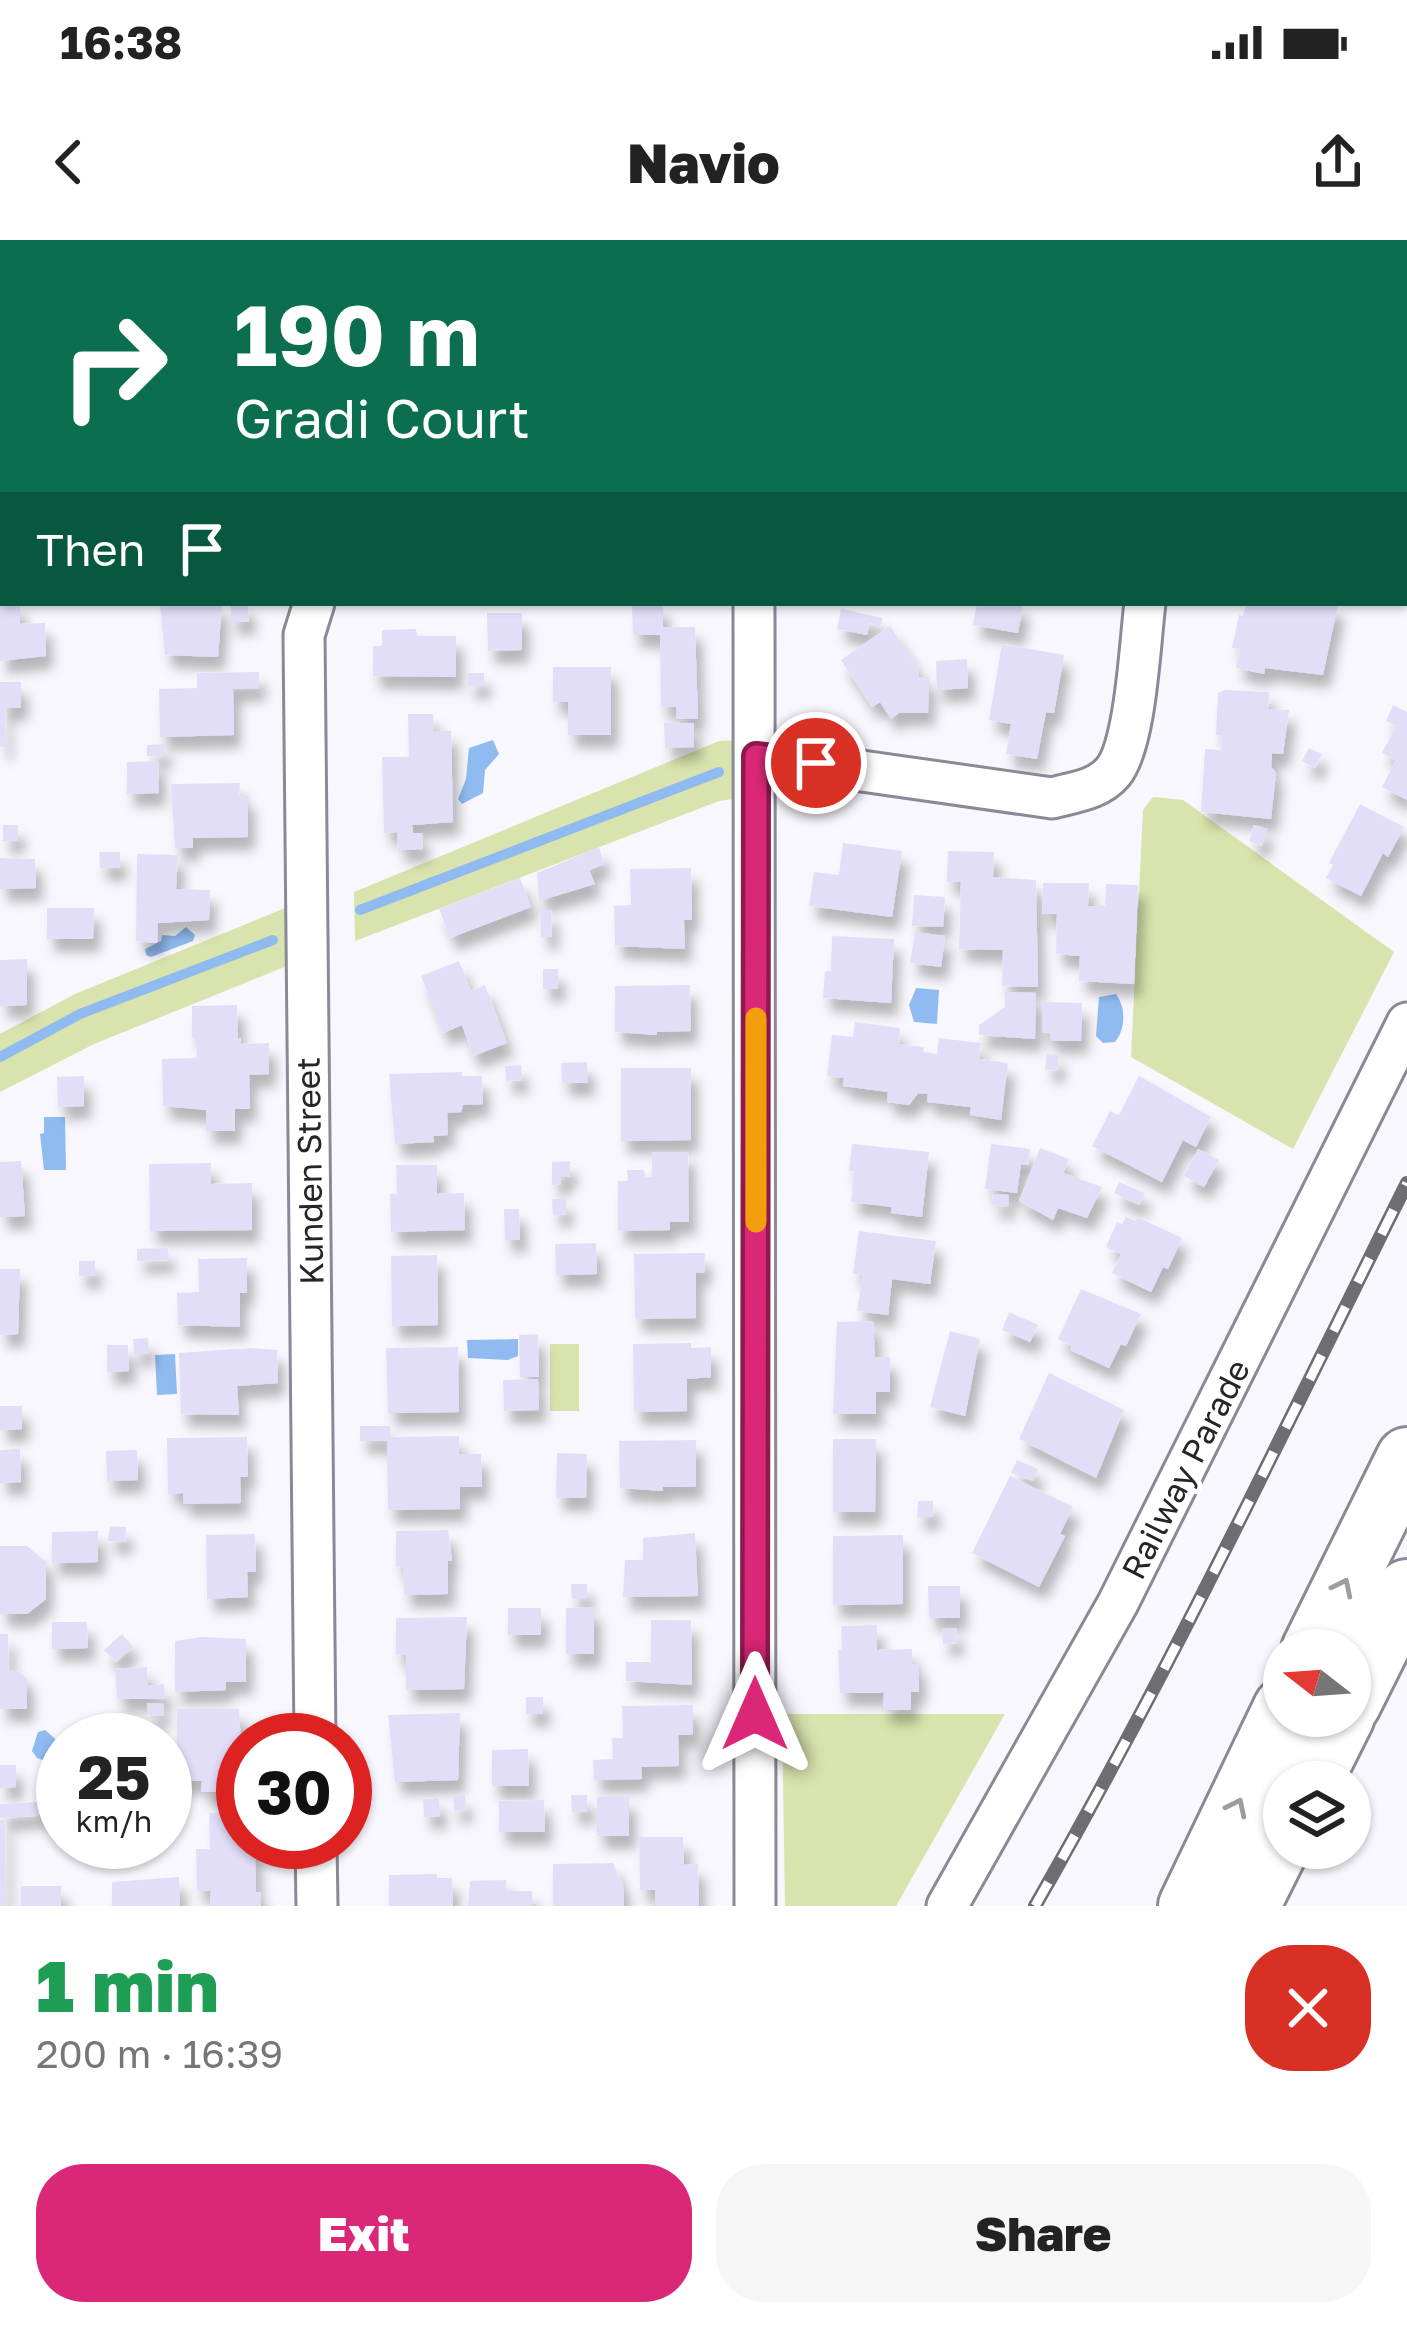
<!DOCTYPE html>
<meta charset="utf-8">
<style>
body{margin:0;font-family:"Golos Text",sans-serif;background:#f6f6f6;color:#222;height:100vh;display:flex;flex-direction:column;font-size:45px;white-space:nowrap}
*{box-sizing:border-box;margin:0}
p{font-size:39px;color:#767676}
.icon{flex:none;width:66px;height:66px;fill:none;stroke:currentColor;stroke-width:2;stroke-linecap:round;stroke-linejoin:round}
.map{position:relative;height:1666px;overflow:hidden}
.panel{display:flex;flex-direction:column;background:#fff;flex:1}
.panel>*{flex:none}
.hud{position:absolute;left:0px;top:0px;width:1407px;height:366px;box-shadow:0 3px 9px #0004;background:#0b6e4f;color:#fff;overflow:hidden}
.needle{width:78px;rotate:287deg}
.fabs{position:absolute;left:1263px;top:1389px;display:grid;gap:24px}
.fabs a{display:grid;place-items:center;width:108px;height:108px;border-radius:50%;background:#fff;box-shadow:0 3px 9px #0004;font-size:60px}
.speed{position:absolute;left:36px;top:1473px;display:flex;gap:24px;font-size:60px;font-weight:700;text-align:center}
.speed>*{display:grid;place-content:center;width:156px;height:156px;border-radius:50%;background:#fff;box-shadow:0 3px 9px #0004;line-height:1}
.speed small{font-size:30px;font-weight:400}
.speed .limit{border:18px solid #d22;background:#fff;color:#111}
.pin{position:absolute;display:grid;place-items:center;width:102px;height:102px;color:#fff;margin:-51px;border:6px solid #fff;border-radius:50%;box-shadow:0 3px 12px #0007}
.me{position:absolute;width:132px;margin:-66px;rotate:0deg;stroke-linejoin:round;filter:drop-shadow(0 0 9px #0008)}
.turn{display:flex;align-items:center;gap:42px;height:252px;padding:0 36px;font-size:54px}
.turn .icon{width:156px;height:156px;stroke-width:2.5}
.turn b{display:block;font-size:84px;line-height:102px}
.then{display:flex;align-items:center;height:114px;padding:0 36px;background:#0003;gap:24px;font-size:45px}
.round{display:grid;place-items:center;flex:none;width:126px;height:126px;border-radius:48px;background:#f6f6f6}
.summary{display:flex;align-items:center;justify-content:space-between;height:204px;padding:0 36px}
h1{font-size:72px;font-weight:800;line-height:90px;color:#1e9e55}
.primary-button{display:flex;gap:24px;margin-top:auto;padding:24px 36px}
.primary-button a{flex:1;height:138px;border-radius:48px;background:#db2777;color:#fff;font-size:48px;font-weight:800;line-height:138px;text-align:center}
.primary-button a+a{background:#f6f6f6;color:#222}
.status{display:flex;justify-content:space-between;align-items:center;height:84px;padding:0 60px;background:#fff;direction:ltr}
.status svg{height:33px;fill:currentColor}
header{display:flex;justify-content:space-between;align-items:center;height:156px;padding:0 36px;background:#fff;font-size:54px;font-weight:800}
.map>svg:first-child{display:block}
</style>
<div class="status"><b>16:38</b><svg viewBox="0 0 49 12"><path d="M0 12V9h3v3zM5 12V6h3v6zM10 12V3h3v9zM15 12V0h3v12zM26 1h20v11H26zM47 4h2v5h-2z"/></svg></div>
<header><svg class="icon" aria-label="back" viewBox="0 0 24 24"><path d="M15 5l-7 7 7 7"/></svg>Navio<svg class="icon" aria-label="share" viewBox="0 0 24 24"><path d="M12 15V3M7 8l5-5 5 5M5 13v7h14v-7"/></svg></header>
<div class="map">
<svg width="1407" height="1666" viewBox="0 0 1407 1666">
<defs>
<filter id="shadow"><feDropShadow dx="7" dy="13" stdDeviation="6" flood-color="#0004"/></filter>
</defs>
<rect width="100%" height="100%" fill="#f8f7fd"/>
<path fill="#d8e3ad" d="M 740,500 L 740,558 L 719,561 L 355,701 L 354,652 L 719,501 Z
M 1153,557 L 1183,560 L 1394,712 L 1293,909 L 1131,817 L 1143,570 Z
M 290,666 L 297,722 L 94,804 L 0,852 L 0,794 L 75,754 Z
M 550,1104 L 579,1104 L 579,1171 L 550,1171 Z
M 782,1474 L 1005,1474 L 896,1666 L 785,1666 Z"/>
<path fill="#8fbbf0" d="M 493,500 L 499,514 L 485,530 L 483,553 L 462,564 L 458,559 L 466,539 L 469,508 Z
M 186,687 L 195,695 L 193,701 L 151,717 L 146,715 L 145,709 L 161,701 L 162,695 L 175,696 Z
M 916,748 L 939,750 L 937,784 L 914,782 L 909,765 Z
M 1116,754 C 1126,768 1126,788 1115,802 L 1103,803 L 1096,796 L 1099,757 Z
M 44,877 L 65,877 L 66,930 L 44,930 L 40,894 L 44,893 Z
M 518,1099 L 518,1116 L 508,1120 L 468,1118 L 467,1100 Z
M 175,1114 L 177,1154 L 157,1155 L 155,1115 Z
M 45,1490 L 63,1506 L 63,1527 L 37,1518 L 32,1511 L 38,1492 Z"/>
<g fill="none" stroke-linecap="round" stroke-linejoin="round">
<path stroke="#8fbbf0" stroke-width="10" d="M 360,670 L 719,532
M 0,817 L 80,774 L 273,700"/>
</g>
<path fill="#e3def8" filter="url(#shadow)" d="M 0,363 L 20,363 L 20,384 L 45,383 L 46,416 L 0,421 Z
M 160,363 L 222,363 L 218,417 L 165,415 Z
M 231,363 L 248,363 L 249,382 L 231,382 Z
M 977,363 L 1023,363 L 1018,393 L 973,385 Z
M 1246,363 L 1338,364 L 1323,435 L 1265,428 L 1264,434 L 1236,428 L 1240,409 L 1232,408 L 1239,375 L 1243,376 Z
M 663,364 L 663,387 L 695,387 L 698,479 L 676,479 L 676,467 L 661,467 L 660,395 L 633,395 L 632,365 Z
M 841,369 L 882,378 L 881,386 L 870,383 L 867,395 L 837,389 Z
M 487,373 L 522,373 L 522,410 L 488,411 Z
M 890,386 L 919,429 L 919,437 L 929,437 L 928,473 L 899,473 L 891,479 L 880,462 L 872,467 L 841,420 Z
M 416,389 L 417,396 L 456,396 L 456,437 L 373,436 L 373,406 L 382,406 L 382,390 Z
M 1002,404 L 1064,415 L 1054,473 L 1046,472 L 1037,519 L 1006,514 L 1011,484 L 989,480 Z
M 967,419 L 968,448 L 937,450 L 936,421 Z
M 553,427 L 611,427 L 611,495 L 568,495 L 568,462 L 553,462 Z
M 259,432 L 259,448 L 233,449 L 234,495 L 160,497 L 159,449 L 197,448 L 197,433 Z
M 468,433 L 484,433 L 484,446 L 468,446 Z
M 0,442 L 21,442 L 21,468 L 5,468 L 6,507 L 0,507 Z
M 1225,450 L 1269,452 L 1268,469 L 1289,470 L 1283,514 L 1272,513 L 1271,527 L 1276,533 L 1271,579 L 1201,572 L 1205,509 L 1221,510 L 1222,495 L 1216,495 L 1218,453 Z
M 1393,465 L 1407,472 L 1407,560 L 1382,547 L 1396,520 L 1382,513 L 1396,486 L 1386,481 Z
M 408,474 L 433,474 L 434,491 L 451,491 L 453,582 L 412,585 L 413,593 L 422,593 L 423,609 L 398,610 L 397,592 L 384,593 L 382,517 L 409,517 Z
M 664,483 L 694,483 L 694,507 L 665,508 Z
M 165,504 L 165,516 L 147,516 L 147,505 Z
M 1309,508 L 1322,514 L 1315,528 L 1302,521 Z
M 158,521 L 159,553 L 127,554 L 127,522 Z
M 240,543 L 239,556 L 248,556 L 248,597 L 193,598 L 193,608 L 175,608 L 171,544 Z
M 1360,564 L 1404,587 L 1388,617 L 1383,613 L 1361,656 L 1326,638 L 1333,625 L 1329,623 Z
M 3,585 L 18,585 L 18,601 L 3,601 Z
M 1254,585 L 1267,589 L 1262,606 L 1249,601 Z
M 843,603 L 902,611 L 892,677 L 809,666 L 814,632 L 839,635 Z
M 599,607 L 604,624 L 589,630 L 595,644 L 539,661 L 537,633 Z
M 948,611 L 994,612 L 993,637 L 1036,640 L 1038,747 L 1002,746 L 1003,710 L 959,709 L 961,642 L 947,642 Z
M 99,612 L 120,612 L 120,628 L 100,628 Z
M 137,614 L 178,615 L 176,649 L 210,650 L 209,680 L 158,683 L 157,703 L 136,701 Z
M 0,618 L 35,619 L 36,648 L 0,649 Z
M 691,628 L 692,680 L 684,680 L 685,709 L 615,706 L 614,666 L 631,665 L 630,629 Z
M 520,638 L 531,667 L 450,698 L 439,669 Z
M 1043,643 L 1089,643 L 1088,666 L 1105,666 L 1106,644 L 1138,645 L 1134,744 L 1079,741 L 1080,716 L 1056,714 L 1057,674 L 1042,674 Z
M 914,655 L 945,657 L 943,687 L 912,686 Z
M 47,668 L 94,668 L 93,699 L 47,699 Z
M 541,670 L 551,670 L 552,697 L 541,697 Z
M 915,692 L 945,696 L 941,727 L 910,723 Z
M 832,696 L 894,699 L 891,763 L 823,758 L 825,731 L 831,731 Z
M 27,719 L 27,765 L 0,766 L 0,720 Z
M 459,721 L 471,751 L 485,745 L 507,803 L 473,816 L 462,785 L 443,793 L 421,736 Z
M 543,729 L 558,729 L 558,749 L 543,749 Z
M 690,745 L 691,791 L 657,792 L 657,795 L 615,792 L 615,746 Z
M 1005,752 L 1036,753 L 1035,799 L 979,795 L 979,785 L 1005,767 Z
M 1042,762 L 1082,763 L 1081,801 L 1050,801 L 1050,793 L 1042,792 Z
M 237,765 L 238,798 L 241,798 L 241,804 L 269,803 L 269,834 L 249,835 L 250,869 L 235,869 L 235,891 L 206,891 L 206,870 L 163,866 L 162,819 L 197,818 L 197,797 L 192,797 L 192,766 Z
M 855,782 L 900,788 L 899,804 L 924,807 L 923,812 L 937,814 L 939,798 L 981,803 L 979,819 L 1008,823 L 1001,880 L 970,875 L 971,867 L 927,862 L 928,854 L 918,853 L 909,865 L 887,862 L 888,852 L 843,846 L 844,838 L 827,836 L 832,795 L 853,797 Z
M 1047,813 L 1059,815 L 1057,831 L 1045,829 Z
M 587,822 L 588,843 L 562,843 L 561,823 Z
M 521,825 L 522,840 L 506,841 L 505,826 Z
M 621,828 L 691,828 L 691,900 L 621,901 Z
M 462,832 L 462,836 L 482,836 L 483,864 L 463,865 L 461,872 L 447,873 L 448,895 L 433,896 L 434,902 L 395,904 L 389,834 Z
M 84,836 L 84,866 L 58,867 L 57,837 Z
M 1139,836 L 1211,877 L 1196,907 L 1183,900 L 1162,942 L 1092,906 L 1110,871 L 1119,875 Z
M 852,904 L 929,912 L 922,977 L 891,973 L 892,967 L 851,962 L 854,931 L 849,931 Z
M 991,904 L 1030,909 L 1028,925 L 1021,924 L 1017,953 L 985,949 Z
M 1040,908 L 1069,919 L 1063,933 L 1102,947 L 1087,978 L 1058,968 L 1053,980 L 1019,961 Z
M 1198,909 L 1219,920 L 1204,947 L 1184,936 Z
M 652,912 L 688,912 L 689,982 L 670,982 L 670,990 L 618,991 L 618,941 L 628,941 L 627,930 L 644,930 L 645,937 L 652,937 Z
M 21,921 L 25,976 L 0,977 L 0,922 Z
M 570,921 L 570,936 L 561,937 L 561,944 L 552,945 L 552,922 Z
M 211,923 L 211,944 L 252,943 L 252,990 L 150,991 L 149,924 Z
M 396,925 L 437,925 L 437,954 L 464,953 L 465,990 L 391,992 L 390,954 L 397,954 Z
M 1119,942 L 1145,953 L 1139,965 L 1114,953 Z
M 993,954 L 1009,955 L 1008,967 L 992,965 Z
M 566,958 L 566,974 L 553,975 L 552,959 Z
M 504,969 L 519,969 L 520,1000 L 505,1000 Z
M 1126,977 L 1136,981 L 1137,977 L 1182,998 L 1168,1029 L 1163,1027 L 1151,1052 L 1112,1033 L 1121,1014 L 1106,1007 L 1117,982 L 1122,984 Z
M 859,991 L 936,1001 L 930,1044 L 892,1039 L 888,1075 L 857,1071 L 863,1035 L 853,1034 Z
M 596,1003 L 597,1034 L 556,1035 L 555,1004 Z
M 168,1008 L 169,1020 L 137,1021 L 137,1009 Z
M 705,1013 L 704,1033 L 696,1032 L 696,1078 L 635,1079 L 634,1014 Z
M 437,1015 L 438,1085 L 392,1086 L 391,1016 Z
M 247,1018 L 247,1053 L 240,1053 L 240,1087 L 178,1085 L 177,1053 L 199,1052 L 198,1019 Z
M 79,1021 L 95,1021 L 95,1036 L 79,1036 Z
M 0,1029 L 20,1029 L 18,1094 L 0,1095 Z
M 1081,1049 L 1141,1074 L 1126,1106 L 1121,1104 L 1109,1128 L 1070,1110 L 1072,1106 L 1058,1099 Z
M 1009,1072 L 1038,1085 L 1030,1102 L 1002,1090 Z
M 873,1081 L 875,1117 L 890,1117 L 890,1152 L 876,1152 L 876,1174 L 833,1174 L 837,1082 Z
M 950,1091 L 980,1099 L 965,1176 L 930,1167 Z
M 538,1094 L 539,1137 L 520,1137 L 519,1095 Z
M 148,1098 L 149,1114 L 134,1114 L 133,1099 Z
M 691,1103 L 691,1108 L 711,1107 L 711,1137 L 687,1139 L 687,1171 L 634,1172 L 633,1104 Z
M 107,1105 L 128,1105 L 129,1131 L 107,1132 Z
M 458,1107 L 459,1172 L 388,1173 L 386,1108 Z
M 250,1108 L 277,1110 L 278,1143 L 237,1146 L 239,1175 L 181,1174 L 179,1113 Z
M 1049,1133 L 1124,1170 L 1096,1238 L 1019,1199 Z
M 538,1139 L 539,1170 L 504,1171 L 503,1140 Z
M 0,1166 L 22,1166 L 22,1189 L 0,1190 Z
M 360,1186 L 390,1186 L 390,1197 L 459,1196 L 459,1214 L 481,1214 L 482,1247 L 460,1247 L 460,1269 L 388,1270 L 387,1201 L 360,1201 Z
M 247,1197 L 248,1237 L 240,1237 L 241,1263 L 183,1264 L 183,1253 L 168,1254 L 167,1198 Z
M 833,1199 L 876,1199 L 875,1272 L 833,1272 Z
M 696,1200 L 696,1247 L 663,1247 L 663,1251 L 620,1248 L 619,1201 Z
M 20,1209 L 21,1242 L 0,1243 L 0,1210 Z
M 137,1210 L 138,1240 L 107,1241 L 106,1211 Z
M 557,1213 L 587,1214 L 586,1258 L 556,1258 Z
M 1017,1220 L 1038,1229 L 1033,1241 L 1011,1233 Z
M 1010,1236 L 1073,1267 L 1060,1294 L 1065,1296 L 1039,1347 L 972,1313 Z
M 918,1261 L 933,1261 L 933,1277 L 917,1277 Z
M 110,1286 L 126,1287 L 125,1302 L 108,1301 Z
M 448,1290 L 452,1321 L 448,1321 L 448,1354 L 404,1355 L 403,1327 L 396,1327 L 396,1291 Z
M 98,1291 L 98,1322 L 52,1323 L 52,1292 Z
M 695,1293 L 698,1356 L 623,1357 L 625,1320 L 643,1320 L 643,1298 Z
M 255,1294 L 256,1332 L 247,1332 L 248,1357 L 207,1359 L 206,1295 Z
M 903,1295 L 903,1364 L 833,1365 L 833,1296 Z
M 0,1306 L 27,1306 L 46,1322 L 46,1359 L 27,1374 L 0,1374 Z
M 571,1344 L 587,1344 L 587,1359 L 572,1359 Z
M 928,1346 L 960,1346 L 960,1378 L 929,1378 Z
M 594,1367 L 594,1414 L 566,1414 L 566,1368 Z
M 508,1368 L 541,1368 L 541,1395 L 508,1395 Z
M 467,1377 L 464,1449 L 406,1450 L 406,1415 L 396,1415 L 396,1378 Z
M 651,1380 L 691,1380 L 692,1445 L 626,1441 L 626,1422 L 651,1422 Z
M 52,1382 L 87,1382 L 88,1408 L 52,1409 Z
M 877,1385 L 877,1410 L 912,1409 L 912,1424 L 919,1424 L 919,1452 L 911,1452 L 911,1470 L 883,1470 L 884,1453 L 840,1453 L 838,1410 L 842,1410 L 841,1386 Z
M 956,1388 L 957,1403 L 943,1404 L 942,1389 Z
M 0,1394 L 8,1394 L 9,1430 L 16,1430 L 27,1438 L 27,1469 L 0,1469 Z
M 122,1394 L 133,1407 L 116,1422 L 104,1410 Z
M 201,1397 L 246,1399 L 246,1442 L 226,1442 L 226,1450 L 175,1452 L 175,1401 Z
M 147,1427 L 148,1446 L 164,1444 L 165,1459 L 117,1459 L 115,1429 Z
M 526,1457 L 543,1457 L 543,1474 L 526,1474 Z
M 147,1463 L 164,1464 L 163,1476 L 147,1475 Z
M 693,1465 L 693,1495 L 678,1495 L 679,1526 L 641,1527 L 642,1539 L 594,1540 L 593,1520 L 613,1519 L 612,1498 L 623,1498 L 622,1466 Z
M 177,1469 L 239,1469 L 243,1541 L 231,1541 L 232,1552 L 201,1552 L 202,1541 L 177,1541 Z
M 460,1473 L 458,1540 L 395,1542 L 388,1475 Z
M 528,1509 L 529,1546 L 492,1546 L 492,1510 Z
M 0,1525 L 16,1525 L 16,1547 L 0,1548 Z
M 465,1555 L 466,1570 L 454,1571 L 453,1556 Z
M 571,1555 L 587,1555 L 587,1572 L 572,1572 Z
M 597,1557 L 629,1557 L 629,1596 L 597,1596 Z
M 439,1558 L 440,1576 L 424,1577 L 423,1559 Z
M 544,1560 L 545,1592 L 499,1592 L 499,1561 Z
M 38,1562 L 38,1574 L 35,1576 L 0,1578 L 0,1564 Z
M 243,1572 L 243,1602 L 255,1602 L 256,1652 L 261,1652 L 261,1666 L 210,1666 L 211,1651 L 197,1651 L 196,1609 L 210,1609 L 209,1573 Z
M 0,1580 L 5,1580 L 6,1666 L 0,1666 Z
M 639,1597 L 683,1597 L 684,1625 L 698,1624 L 699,1666 L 656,1666 L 655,1650 L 640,1650 Z
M 613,1623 L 623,1646 L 624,1666 L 553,1666 L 553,1624 Z
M 437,1634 L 437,1638 L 452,1638 L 453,1666 L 389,1666 L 389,1635 Z
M 179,1637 L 180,1666 L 112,1666 L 112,1642 Z
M 506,1640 L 506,1651 L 532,1651 L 532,1666 L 468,1666 L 470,1641 Z
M 21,1646 L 61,1646 L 61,1666 L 21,1666 Z"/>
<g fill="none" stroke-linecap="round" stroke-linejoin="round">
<g stroke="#8b8995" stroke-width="45">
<path id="minor" d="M 548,0 L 548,3
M 314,363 L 304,395 L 315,1500
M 754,363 L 755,1666
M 756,516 L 1052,558 C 1074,552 1098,550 1113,532 C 1136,504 1140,402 1145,363
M 316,1602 L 317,1666
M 947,1666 L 1118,1363 L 1407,783"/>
</g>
<g stroke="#8b8995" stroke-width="66">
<path id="primary" d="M 1312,1410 L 1407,1218
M 1350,1464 L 1407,1350
M 1311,1542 L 1344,1476
M 1189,1666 L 1284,1468
M 1249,1666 L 1284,1596"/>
</g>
<path stroke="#9c9ba1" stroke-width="6" stroke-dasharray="12 6" stroke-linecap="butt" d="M 1175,0 L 1175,3"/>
<use href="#minor" stroke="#fff" stroke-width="39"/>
<use href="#primary" stroke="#fff" stroke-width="60"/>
<g stroke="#6e6d72" stroke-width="14">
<path id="rail" d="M 1035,1666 C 1170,1431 1286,1185 1407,943"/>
</g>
<use href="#rail" stroke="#fff" stroke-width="9" stroke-dasharray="27" stroke-linecap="butt"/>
</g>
<defs><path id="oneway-chevron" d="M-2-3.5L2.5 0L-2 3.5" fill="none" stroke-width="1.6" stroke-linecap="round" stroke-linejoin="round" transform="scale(3)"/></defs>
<g stroke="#9d9c9f">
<use href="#oneway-chevron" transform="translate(1343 1347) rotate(-64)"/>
<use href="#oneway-chevron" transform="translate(1237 1567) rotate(-64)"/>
</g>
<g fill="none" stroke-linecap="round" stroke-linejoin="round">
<g stroke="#8e194d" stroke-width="30">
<path id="route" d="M 755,1474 L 756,516 L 816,523"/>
</g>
<use href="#route" stroke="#db2777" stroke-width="21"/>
<path stroke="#f59e0b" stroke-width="21" d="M 756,982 L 756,778"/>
</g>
<g text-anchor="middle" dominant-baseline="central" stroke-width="10" stroke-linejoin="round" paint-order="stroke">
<g font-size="33" fill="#252429" stroke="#fff">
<text transform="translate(309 931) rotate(-91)">Kunden Street</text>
<text transform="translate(1185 1229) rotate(-63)">Railway Parade</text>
</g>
</g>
</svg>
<div class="fabs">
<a><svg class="needle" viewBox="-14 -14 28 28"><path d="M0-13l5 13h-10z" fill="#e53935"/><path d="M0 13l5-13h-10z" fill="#767676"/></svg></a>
<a><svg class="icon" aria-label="layers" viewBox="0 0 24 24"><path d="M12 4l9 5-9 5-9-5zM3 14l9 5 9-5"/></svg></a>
</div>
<div class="speed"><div>25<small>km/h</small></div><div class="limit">30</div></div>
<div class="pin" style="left:816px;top:523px;background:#d93025"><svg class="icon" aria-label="arrive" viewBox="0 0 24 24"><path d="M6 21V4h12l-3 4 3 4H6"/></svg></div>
<svg class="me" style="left:755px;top:1474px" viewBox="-20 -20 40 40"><path d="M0-17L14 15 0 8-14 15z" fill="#db2777" stroke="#fff" stroke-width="4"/></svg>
<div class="hud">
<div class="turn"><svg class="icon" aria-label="right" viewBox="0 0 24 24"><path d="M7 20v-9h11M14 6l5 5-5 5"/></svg><div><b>190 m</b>Gradi Court</div></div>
<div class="then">Then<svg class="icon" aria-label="arrive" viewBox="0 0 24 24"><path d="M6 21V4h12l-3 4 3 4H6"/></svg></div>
</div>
</div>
<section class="panel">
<div class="summary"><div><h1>1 min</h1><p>200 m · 16:39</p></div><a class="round" style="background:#d93025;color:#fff"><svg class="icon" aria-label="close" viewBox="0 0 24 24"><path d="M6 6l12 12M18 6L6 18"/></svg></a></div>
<div class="primary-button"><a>Exit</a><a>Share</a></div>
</section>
